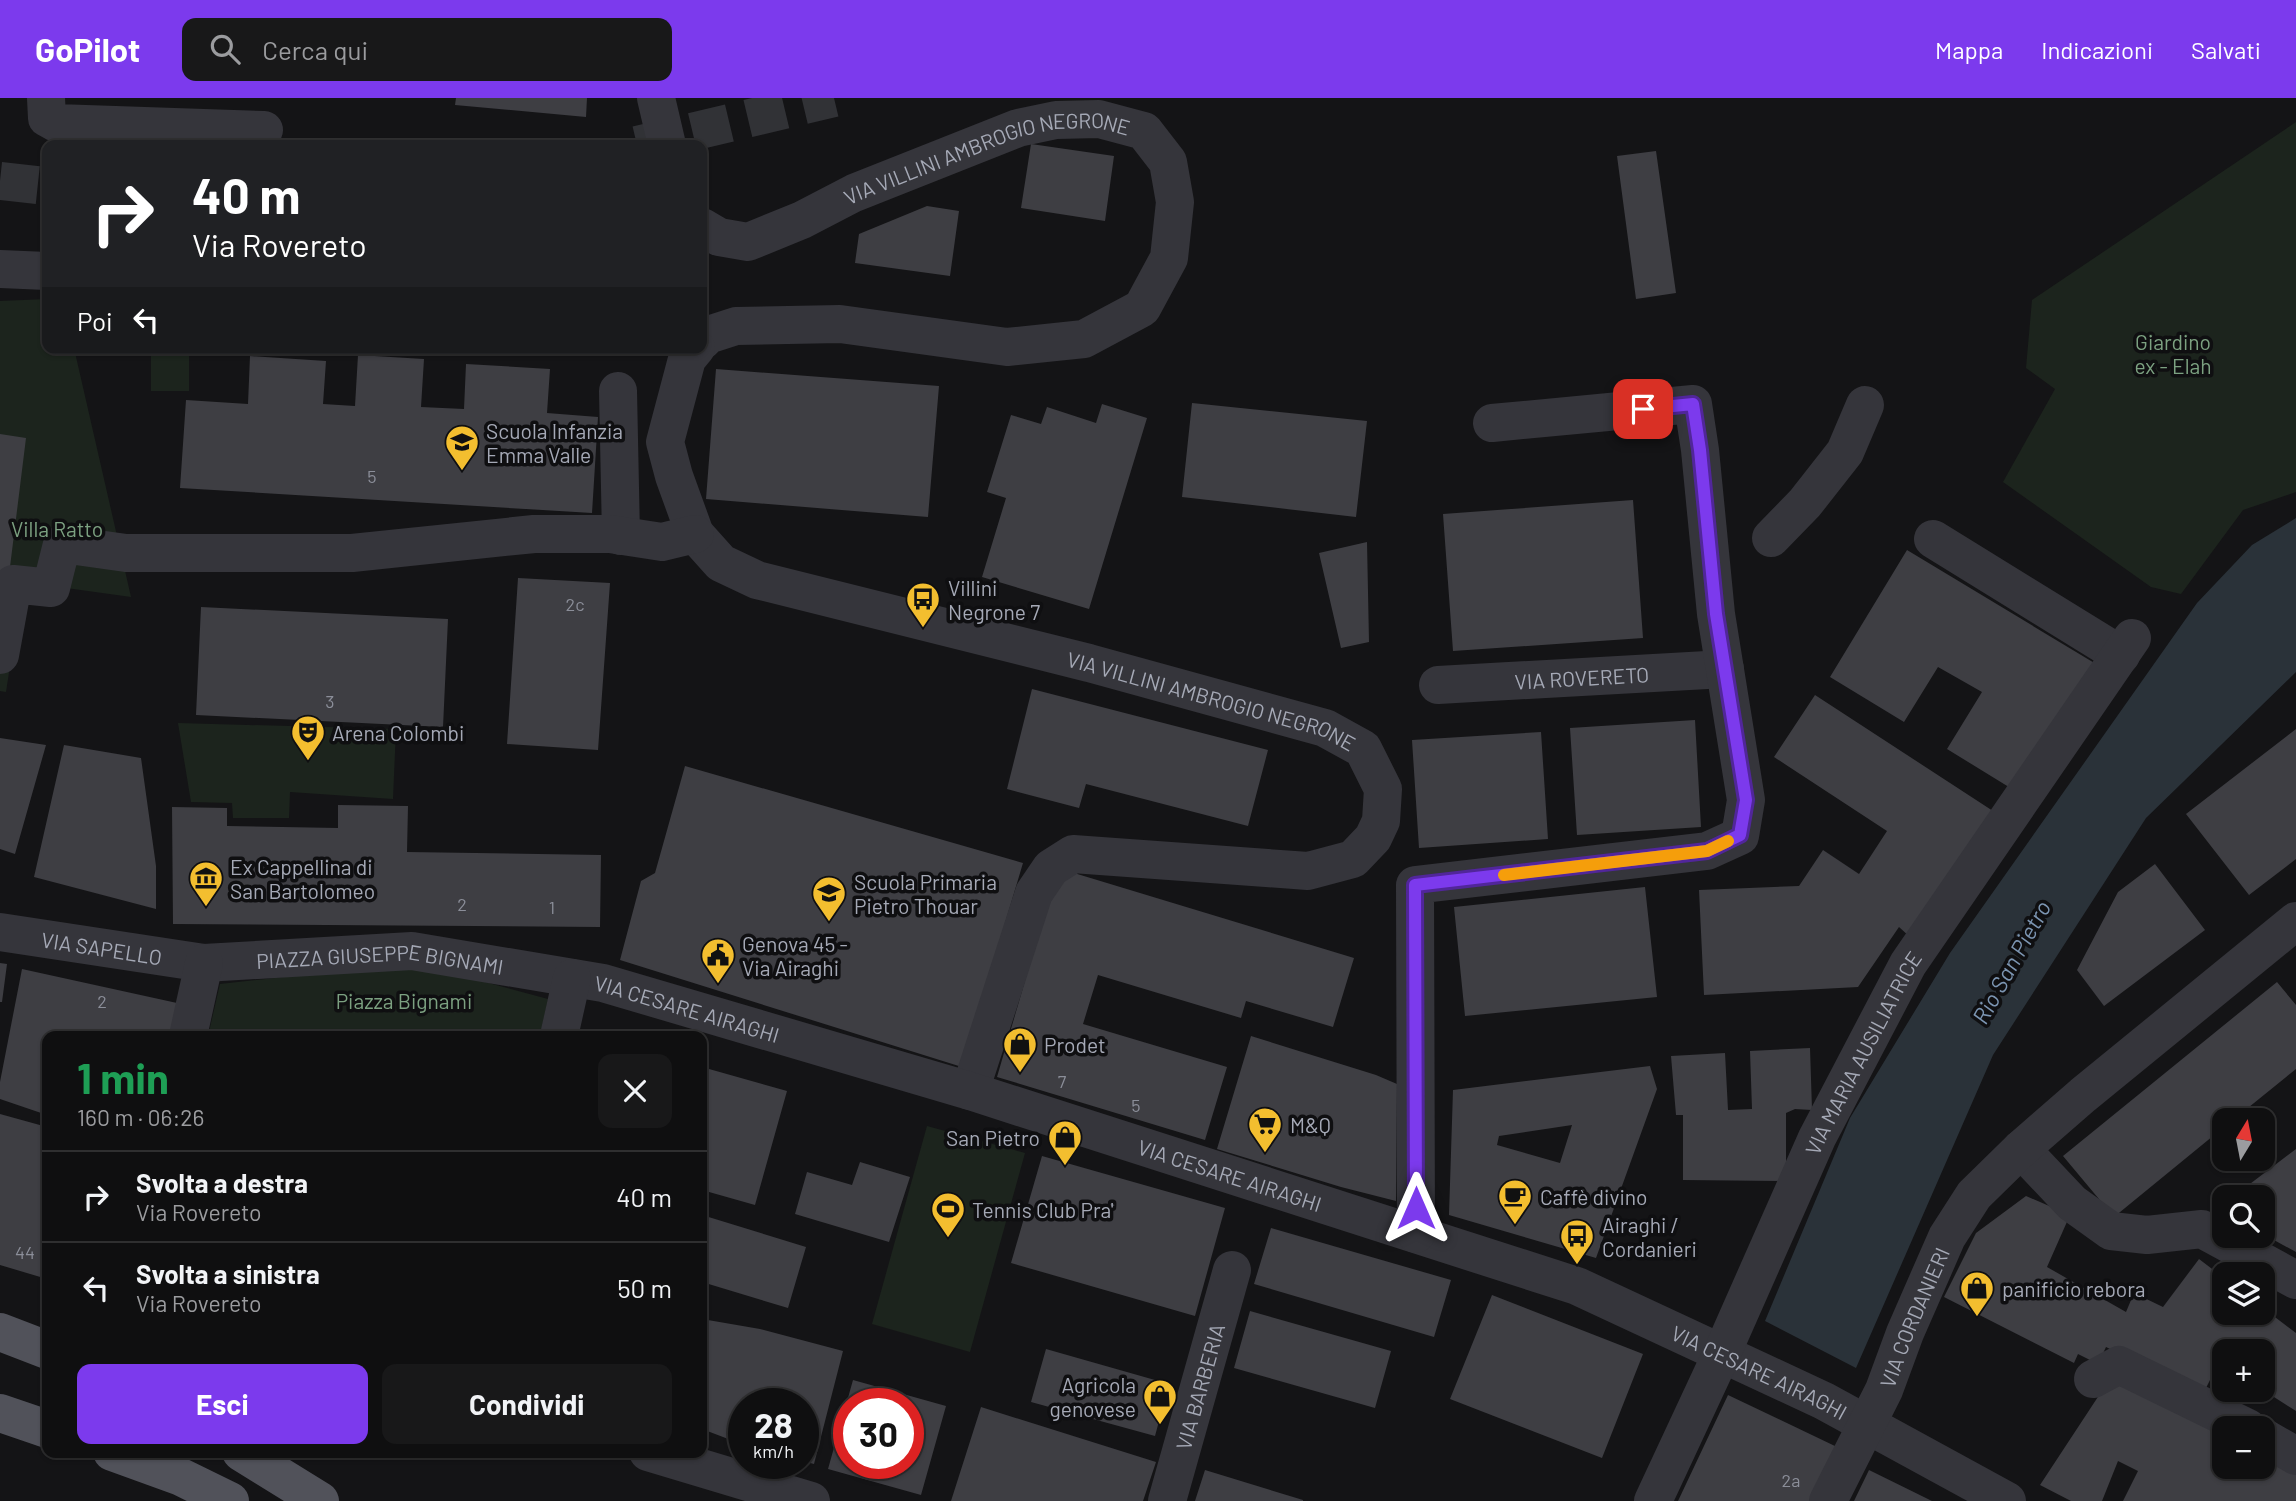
<!DOCTYPE html>
<html lang="it">
<meta charset="utf-8">
<style>
body{margin:0;font-family:Barlow,sans-serif;background:#181819;color:#f1f3f6;height:100vh;display:flex;flex-direction:column;font-size:26px;white-space:nowrap}
*{box-sizing:border-box;margin:0}
p{font-size:23px;color:#9b9c9f}
.icon{flex:none;width:38px;height:38px;fill:none;stroke:currentColor;stroke-width:2;stroke-linecap:round;stroke-linejoin:round}
.map{position:relative;flex:1;overflow:hidden}
.drawer{position:absolute;left:42px;top:933px;width:665px;height:427px;display:flex;flex-direction:column;background:#0f0f10;border-radius:14px;box-shadow:0 2px 5px #0004,0 0 0 2px #2f2f30}
.drawer>*{flex:none}
.top-card{position:absolute;left:42px;top:42px;width:665px;height:214px;border-radius:14px;box-shadow:0 2px 5px #0004,0 0 0 2px #2f2f30;background:#202124;color:#fff;overflow:hidden}
.needle{width:46px;rotate:10deg}
.fabs{position:absolute;left:2212px;top:1010px;display:grid;gap:14px}
.fabs a{display:grid;place-items:center;width:63px;height:63px;border-radius:14px;background:#0f0f10;box-shadow:0 2px 5px #0004,0 0 0 2px #2f2f30;font-size:35px}
.speed{position:absolute;left:728px;top:1290px;display:flex;gap:14px;font-size:35px;font-weight:700;text-align:center}
.speed>*{display:grid;place-content:center;width:91px;height:91px;border-radius:50%;background:#0f0f10;box-shadow:0 2px 5px #0004,0 0 0 2px #2f2f30;line-height:1}
.speed small{font-size:18px;font-weight:400}
.speed .limit{border:10px solid #d22;background:#fff;color:#111}
.pin{position:absolute;display:grid;place-items:center;width:60px;height:60px;color:#fff;margin:-30px;border-radius:14px;box-shadow:0 4px 10px #0006}
.me{position:absolute;width:77px;margin:-38px;rotate:0deg;stroke-linejoin:round;filter:drop-shadow(0 0 5px #0008)}
.turn{display:flex;align-items:center;gap:24px;height:147px;padding:0 35px;font-size:32px}
.turn .icon{width:91px;height:91px;stroke-width:2.5}
.turn b{display:block;font-size:49px;line-height:60px}
.then{display:flex;align-items:center;height:66px;padding:0 35px;background:#0003;gap:14px;font-size:26px}
.round{display:grid;place-items:center;flex:none;width:74px;height:74px;border-radius:14px;background:#181819}
.summary{display:flex;align-items:center;justify-content:space-between;height:119px;padding:0 35px}
h1{font-size:42px;font-weight:700;line-height:52px;color:#1e9e55}
.button{display:flex;gap:14px;margin-top:auto;padding:14px 35px}
.button a{flex:1;height:80px;border-radius:14px;background:#7c3aed;color:#fff;font-size:28px;font-weight:700;line-height:80px;text-align:center}
.button a+a{background:#181819;color:#f1f3f6}
ul{padding:0;list-style:none}
li{display:flex;align-items:center;gap:21px;height:91px;padding:0 35px;border-top:2px solid #2f2f30}
li div{flex:1}
li b{display:block;font-size:26px}
li em{font-style:normal}
header{display:flex;align-items:center;gap:42px;box-sizing:border-box;height:98px;padding:0 35px;background:#7c3aed;color:#fff}
header strong{font-size:33px}
nav{display:flex;gap:38px;margin-inline-start:auto;font-size:24px}
.search{width:490px;height:63px;background:#181819;display:flex;align-items:center;gap:18px;box-sizing:border-box;padding:0 24px;border-radius:14px;color:#9b9c9f;font-size:26px}
.map>svg:first-child{display:block}
</style>
<header>
<strong>GoPilot</strong>
<div class="search"><svg class="icon" aria-label="search" viewBox="0 0 24 24"><circle cx="10" cy="10" r="6"/><path d="M15 15l6 6"/></svg>Cerca qui</div>
<nav><a>Mappa</a><a>Indicazioni</a><a>Salvati</a></nav>
</header>
<div class="map">
<svg width="2296" height="1403" viewBox="0 0 2296 1403">
<rect width="100%" height="100%" fill="#141416"/>
<path fill="#1c241d" d="M 2296,24 L 2296,394 L 2243,412 L 2181,496 L 2151,489 L 2003,384 L 2055,291 L 2026,270 L 2032,202 Z
M 47,201 L 47,250 L 74,250 L 131,499 L 23,484 L 6,594 L 0,593 L 0,203 Z
M 151,250 L 189,250 L 189,293 L 151,293 Z
M 178,625 L 396,631 L 393,701 L 290,694 L 289,720 L 233,720 L 232,705 L 191,704 Z
M 414,865 L 548,901 L 540,938 L 208,938 L 220,886 Z
M 927,1028 L 1025,1055 L 970,1254 L 872,1226 Z"/>
<path fill="#2a3239" d="M 2296,420 L 2296,574 L 2146,720 L 1993,957 L 1856,1270 L 1765,1223 L 1850,1020 L 1950,855 L 2197,505 L 2252,447 Z"/>
<path fill="#3e3e43" fill-rule="evenodd" d="M 456,0 L 587,0 L 586,19 L 455,7 Z
M 1031,46 L 1114,58 L 1105,123 L 1021,110 Z
M 1656,53 L 1676,195 L 1636,201 L 1617,58 Z
M 927,108 L 959,113 L 950,178 L 855,165 L 859,136 Z
M 358,257 L 424,261 L 421,309 L 464,311 L 466,266 L 550,271 L 547,315 L 598,319 L 592,415 L 180,390 L 186,302 L 248,306 L 250,258 L 326,263 L 323,306 L 355,308 Z
M 716,271 L 939,288 L 928,419 L 706,401 Z
M 1192,305 L 1367,323 L 1356,419 L 1182,399 Z
M 1102,306 L 1147,320 L 1089,511 L 982,479 L 1006,400 L 987,394 L 1011,317 L 1041,326 L 1047,309 L 1096,325 Z
M 0,336 L 26,340 L 9,477 L 0,476 Z
M 1633,402 L 1643,540 L 1453,553 L 1443,416 Z
M 1367,444 L 1369,544 L 1341,550 L 1319,455 Z
M 1907,452 L 2096,566 L 2017,694 L 1947,651 L 1982,594 L 1938,569 L 1904,624 L 1830,579 Z
M 518,480 L 610,485 L 598,652 L 507,646 Z
M 201,509 L 448,521 L 443,629 L 196,617 Z
M 1032,591 L 1268,652 L 1248,728 L 1086,686 L 1079,710 L 1007,691 Z
M 1815,597 L 1993,713 L 1910,839 L 1899,829 L 1858,889 L 1704,897 L 1699,792 L 1799,788 L 1823,752 L 1859,776 L 1887,733 L 1774,659 Z
M 1695,622 L 1701,729 L 1577,737 L 1570,630 Z
M 2296,631 L 2296,761 L 2249,797 L 2186,716 Z
M 1541,634 L 1548,741 L 1419,750 L 1412,642 Z
M 0,640 L 46,647 L 15,756 L 0,751 Z
M 64,647 L 141,660 L 156,768 L 156,811 L 34,779 Z
M 685,668 L 1023,765 L 962,969 L 620,862 L 641,783 L 655,775 Z
M 338,707 L 408,708 L 407,754 L 601,757 L 600,829 L 173,826 L 172,709 L 227,710 L 227,728 L 338,730 Z
M 2155,766 L 2205,832 L 2104,908 L 2077,872 L 2118,794 Z
M 1074,775 L 1354,860 L 1333,929 L 1246,903 L 1241,920 L 1098,877 L 1083,926 L 1227,969 L 1205,1042 L 997,979 L 1052,790 Z
M 1645,789 L 1657,899 L 1465,918 L 1454,809 Z
M 0,865 L 7,866 L 2,904 L 0,904 Z
M 22,871 L 177,905 L 171,938 L 47,938 L 47,1017 L 0,1001 L 0,984 Z
M 2277,884 L 2296,907 L 2296,971 L 2233,1022 L 2224,1022 L 2224,1029 L 2114,1119 L 2063,1058 Z
M 1251,938 L 1376,977 L 1397,986 L 1396,1103 L 1341,1089 L 1217,1051 Z
M 1810,950 L 1812,1012 L 1795,1011 L 1786,1015 L 1786,1083 L 1683,1082 L 1683,1017 L 1676,1017 L 1671,958 L 1725,955 L 1728,1012 L 1752,1011 L 1750,953 Z
M 1650,968 L 1657,991 L 1596,1160 L 1449,1117 L 1453,992 ZM 1572,1027 L 1560,1065 L 1497,1047 L 1499,1038 Z
M 702,969 L 787,993 L 755,1107 L 702,1092 Z
M 0,1016 L 47,1029 L 47,1181 L 0,1167 Z
M 2296,1051 L 2296,1154 L 2263,1136 L 2263,1099 L 2240,1099 L 2238,1095 Z
M 1042,1058 L 1225,1110 L 1195,1218 L 1011,1165 Z
M 860,1064 L 910,1079 L 889,1144 L 795,1116 L 807,1074 L 852,1087 Z
M 2026,1098 L 2070,1117 L 2047,1169 L 2126,1214 L 2134,1195 L 2163,1209 L 2199,1161 L 2224,1180 L 2224,1214 L 2263,1214 L 2263,1210 L 2296,1235 L 2296,1313 L 2263,1292 L 2263,1253 L 2224,1253 L 2224,1268 L 2219,1264 L 2203,1296 L 2106,1249 L 2098,1266 L 2078,1256 L 2074,1265 L 1944,1199 L 1976,1135 Z
M 702,1117 L 806,1149 L 788,1210 L 702,1184 Z
M 1271,1130 L 1451,1182 L 1434,1239 L 1254,1186 Z
M 1492,1197 L 1643,1256 L 1602,1360 L 1450,1301 Z
M 1250,1213 L 1391,1253 L 1375,1310 L 1234,1270 Z
M 702,1221 L 760,1231 L 843,1253 L 814,1366 L 803,1363 L 803,1306 L 744,1306 L 744,1347 L 702,1331 Z
M 1046,1251 L 1169,1286 L 1155,1338 L 1031,1304 Z
M 2113,1276 L 2224,1330 L 2224,1368 L 2263,1368 L 2263,1347 L 2296,1366 L 2296,1403 L 2123,1403 L 2138,1373 L 2118,1363 L 2102,1403 L 2071,1403 L 2040,1387 Z
M 853,1282 L 946,1308 L 921,1397 L 828,1371 ZM 849,1306 L 908,1306 L 908,1365 L 849,1365 Z
M 1728,1297 L 1837,1349 L 1811,1403 L 1678,1403 Z
M 981,1309 L 1156,1364 L 1143,1403 L 951,1403 Z
M 1205,1372 L 1303,1402 L 1303,1403 L 1195,1403 Z
M 1869,1372 L 1932,1403 L 1854,1403 Z"/>
<g fill="none" stroke-linecap="round" stroke-linejoin="round">
<path stroke="#313236" stroke-width="38" stroke-dasharray="38 19" stroke-linecap="butt" d="M 637,47 L 834,0
M 0,83 L 47,88"/>
<g stroke="#35353b" stroke-width="38">
<path d="M 46,0 L 47,20 L 56,25 L 264,32"/>
<path id="s1" d="M 702,129 L 719,139 L 748,144 L 802,122 L 854,95 L 1018,30 L 1056,22 L 1099,21 L 1144,33 L 1168,64 L 1175,104 L 1169,160 L 1142,210 L 1084,241 L 1007,249 L 840,226 L 736,228 L 708,237 L 702,243"/>
<path d="M 0,171 L 47,173"/>
<path id="s2" d="M 696,250 L 687,261 L 665,344 L 674,378 L 695,436 L 721,465 L 757,482 L 1089,565 L 1325,630 L 1363,651 L 1383,691 L 1381,723 L 1373,740 L 1353,761 L 1308,773 L 1073,756 L 1051,770 L 1034,795 L 970,993"/>
<path d="M 618,293 L 621,438"/>
<path d="M 1771,440 L 1805,405 L 1845,354 L 1865,307"/>
<path d="M 1933,441 L 2121,557"/>
<path d="M 0,557 L 13,486 L 51,490 L 62,446 L 126,455 L 352,455 L 534,436 L 610,436 L 662,444 L 695,436"/>
<path id="s3" d="M 1438,587 L 1725,571"/>
<path id="s4" d="M 0,834 L 204,865 L 412,853 L 603,885 L 970,993 L 1577,1188 L 1824,1303 L 2007,1403"/>
<path d="M 188,938 L 204,865"/>
<path d="M 559,938 L 572,880"/>
<path d="M 2021,1051 L 2072,1105 L 2111,1133 L 2147,1137 L 2202,1131 L 2296,1182"/>
<path d="M 1416,1136 L 1415,787 L 1707,753 L 1740,738 L 1746,702 L 1716,516 L 1700,352 L 1693,306 L 1492,325"/>
<path d="M 2093,1281 L 2119,1267 L 2248,1330"/>
<path d="M 2263,1339 L 2296,1358"/>
<path d="M 648,1354 L 811,1403"/>
<path id="s5" d="M 1167,1403 L 1232,1172"/>
<path id="s6" d="M 1653,1403 L 1722,1255 L 1817,1040 L 1908,866 L 2132,540"/>
<path id="s7" d="M 1828,1403 L 1884,1292 L 1905,1235 L 1947,1139 L 1974,1097 L 2021,1051 L 2083,997 L 2296,823"/>
</g>
<path stroke="#51525a" stroke-width="38" d="M 0,1234 L 47,1252
M 0,1315 L 47,1331
M 112,1354 L 181,1379 L 230,1403
M 241,1354 L 320,1403"/>
<path stroke="#35353b" stroke-width="38" d="M 656,0 L 667,47"/>
</g>
<g fill="none" stroke-linecap="round" stroke-linejoin="round">
<g stroke="#51269a" stroke-width="18">
<path id="route" d="M 1416,1110 L 1415,787 L 1707,753 L 1740,737 L 1746,702 L 1716,516 L 1700,352 L 1693,306 L 1643,311"/>
</g>
<use href="#route" stroke="#7c3aed" stroke-width="12"/>
<path stroke="#f59e0b" stroke-width="12" d="M 1504,777 L 1707,753 L 1728,743"/>
</g>
<defs>
<g id="school-pin" transform="scale(1.75)"><path d="M0 17L-7.5 6A9.5 9.5 0 1 1 7.5 6Z" fill="#f3be2f" stroke="#0f0f11"/><path d="M0-5L7-2L0 1L-7-2ZM-4 1L0 2.5L4 1V4Q0 6-4 4Z" fill="#111"/></g>
<g id="bus-pin" transform="scale(1.75)"><path d="M0 17L-7.5 6A9.5 9.5 0 1 1 7.5 6Z" fill="#f3be2f" stroke="#0f0f11"/><path d="M-5-6H5V4H4V6H2V4H-2V6H-4V4H-5ZM-3.5-4V0h7V-4ZM-3.5 1.2v1.5H-2V1.2ZM2 1.2v1.5H3.5V1.2Z" fill="#111"/></g>
<g id="theatre-pin" transform="scale(1.75)"><path d="M0 17L-7.5 6A9.5 9.5 0 1 1 7.5 6Z" fill="#f3be2f" stroke="#0f0f11"/><path d="M-5-5.5Q0-4 5-5.5V0Q5 5 0 6Q-5 5-5 0ZM-3.3-2.5H-1v1.5H-3.3ZM1-2.5H3.3v1.5H1ZM-2.8 1Q0 5.5 2.8 1Z" fill="#111"/></g>
<g id="museum-pin" transform="scale(1.75)"><path d="M0 17L-7.5 6A9.5 9.5 0 1 1 7.5 6Z" fill="#f3be2f" stroke="#0f0f11"/><path d="M0-6L6-3V-2H-6V-3ZM-5-1h2V3h-2ZM-1-1h2V3h-2ZM3-1h2V3H3ZM-6 4H6V6H-6Z" fill="#111"/></g>
<g id="civic-pin" transform="scale(1.75)"><path d="M0 17L-7.5 6A9.5 9.5 0 1 1 7.5 6Z" fill="#f3be2f" stroke="#0f0f11"/><path d="M-.6-6.5H3V-4.5H.6V-3L4-1V1h2V6H-6V1h2V-1L-.6-3ZM-1.2 2.5V6h2.4V2.5Z" fill="#111"/></g>
<g id="shop-pin" transform="scale(1.75)"><path d="M0 17L-7.5 6A9.5 9.5 0 1 1 7.5 6Z" fill="#f3be2f" stroke="#0f0f11"/><path d="M-5-2.5h2.3a2.7 3.5 0 0 1 5.4 0H5L5.5 6h-11ZM-1.5-2.5h3a1.5 2.3 0 0 0-3 0Z" fill="#111"/></g>
<g id="supermarket-pin" transform="scale(1.75)"><path d="M0 17L-7.5 6A9.5 9.5 0 1 1 7.5 6Z" fill="#f3be2f" stroke="#0f0f11"/><path d="M-6-5.5h2.5l.6 2H6L4.5 2H-2.5L-4.4-4H-6ZM-1.5 3.2a1.3 1.3 0 1 0 .1 0ZM3 3.2a1.3 1.3 0 1 0 .1 0Z" fill="#111"/></g>
<g id="cafe-pin" transform="scale(1.75)"><path d="M0 17L-7.5 6A9.5 9.5 0 1 1 7.5 6Z" fill="#f3be2f" stroke="#0f0f11"/><path d="M-5.5-4.5H6V0H3Q3 3.5 0 3.5H-2.5Q-5.5 3.5-5.5 0ZM3-3.2v2h1.7v-2ZM-6 4.5H4V6H-6Z" fill="#111"/></g>
<g id="stadium-pin" transform="scale(1.75)"><path d="M0 17L-7.5 6A9.5 9.5 0 1 1 7.5 6Z" fill="#f3be2f" stroke="#0f0f11"/><path d="M0-5a6.5 5 0 1 0 0 10a6.5 5 0 1 0 0-10ZM-3.5-1.8h7v3.6h-7Z" fill="#111"/></g>
</defs>
<g fill-rule="evenodd">
<use href="#school-pin" x="462" y="344"/>
<use href="#bus-pin" x="923" y="501"/>
<use href="#theatre-pin" x="308" y="634"/>
<use href="#museum-pin" x="206" y="780"/>
<use href="#school-pin" x="829" y="795"/>
<use href="#civic-pin" x="718" y="857"/>
<use href="#shop-pin" x="1020" y="946"/>
<use href="#supermarket-pin" x="1265" y="1026"/>
<use href="#shop-pin" x="1065" y="1039"/>
<use href="#cafe-pin" x="1515" y="1098"/>
<use href="#stadium-pin" x="948" y="1111"/>
<use href="#bus-pin" x="1577" y="1138"/>
<use href="#shop-pin" x="1977" y="1190"/>
<use href="#shop-pin" x="1160" y="1298"/>
</g>
<g text-anchor="middle" dominant-baseline="central" stroke-width="7" stroke-linejoin="round" paint-order="stroke">
<g font-size="18" fill="#8b8e99">
<text x="372" y="378">5</text>
<text x="575" y="506">2c</text>
<text x="330" y="603">3</text>
<text x="462" y="806">2</text>
<text x="552" y="809">1</text>
<text x="102" y="903">2</text>
<text x="1062" y="983">7</text>
<text x="1136" y="1007">5</text>
<text x="25" y="1154">44</text>
<text x="1791" y="1382">2a</text>
</g>
<g font-size="21" fill="#a5a9b6" stroke="#0f0f11">
<text stroke="none"><textPath href="#s1" startOffset="306">VIA VILLINI AMBROGIO NEGRONE</textPath></text>
<text stroke="none"><textPath href="#s3" startOffset="144">VIA ROVERETO</textPath></text>
<text stroke="none"><textPath href="#s2" startOffset="746">VIA VILLINI AMBROGIO NEGRONE</textPath></text>
<text stroke="none"><textPath href="#s4" startOffset="103">VIA SAPELLO</textPath></text>
<text stroke="none"><textPath href="#s4" startOffset="383">PIAZZA GIUSEPPE BIGNAMI</textPath></text>
<text stroke="none"><textPath href="#s4" startOffset="696">VIA CESARE AIRAGHI</textPath></text>
<text stroke="none"><textPath href="#s6" startOffset="495">VIA MARIA AUSILIATRICE</textPath></text>
<text stroke="none"><textPath href="#s4" startOffset="1264">VIA CESARE AIRAGHI</textPath></text>
<text stroke="none"><textPath href="#s7" startOffset="203">VIA CORDANIERI</textPath></text>
<text stroke="none"><textPath href="#s4" startOffset="1830">VIA CESARE AIRAGHI</textPath></text>
<text stroke="none"><textPath href="#s5" startOffset="119">VIA BARBERIA</textPath></text>
</g>
<g font-size="21" fill="#7ca181" stroke="#0f0f11">
<text x="2173" y="243">Giardino<tspan x="2173" dy="24">ex - Elah</tspan></text>
<text x="57" y="430">Villa Ratto</text>
<text x="404" y="902">Piazza Bignami</text>
</g>
<g font-size="21" fill="#a5a9b6" stroke="#0f0f11" text-anchor="start">
<text x="486" y="332">Scuola Infanzia<tspan x="486" dy="24">Emma Valle</tspan></text>
<text x="948" y="489">Villini<tspan x="948" dy="24">Negrone 7</tspan></text>
<text x="332" y="634">Arena Colombi</text>
<text x="230" y="768">Ex Cappellina di<tspan x="230" dy="24">San Bartolomeo</tspan></text>
<text x="854" y="783">Scuola Primaria<tspan x="854" dy="24">Pietro Thouar</tspan></text>
<text x="742" y="845">Genova 45 -<tspan x="742" dy="24">Via Airaghi</tspan></text>
<text x="1044" y="946">Prodet</text>
<text x="1290" y="1026">M&amp;Q</text>
<text x="1040" y="1039" text-anchor="end">San Pietro</text>
<text x="1540" y="1098">Caffè divino</text>
<text x="972" y="1111">Tennis Club Pra'</text>
<text x="1602" y="1126">Airaghi /<tspan x="1602" dy="24">Cordanieri</tspan></text>
<text x="2002" y="1190">panificio rebora</text>
<text x="1136" y="1286" text-anchor="end">Agricola<tspan x="1136" dy="24">genovese</tspan></text>
</g>
<g font-size="23" font-style="italic" fill="#7c95b2" stroke="#0f0f11">
<text transform="translate(2011 864) rotate(-61)">Rio San Pietro</text>
</g>
</g>
</svg>
<div class="fabs">
<a><svg class="needle" viewBox="-14 -14 28 28"><path d="M0-13l5 13h-10z" fill="#e53935"/><path d="M0 13l5-13h-10z" fill="#9b9c9f"/></svg></a>
<a><svg class="icon" aria-label="search" viewBox="0 0 24 24"><circle cx="10" cy="10" r="6"/><path d="M15 15l6 6"/></svg></a>
<a><svg class="icon" aria-label="layers" viewBox="0 0 24 24"><path d="M12 4l9 5-9 5-9-5zM3 14l9 5 9-5"/></svg></a>
<a>+</a>
<a>−</a>
</div>
<div class="speed"><div>28<small>km/h</small></div><div class="limit">30</div></div>
<div class="pin" style="left:1643px;top:311px;background:#d93025"><svg class="icon" aria-label="arrive" viewBox="0 0 24 24"><path d="M6 21V4h12l-3 4 3 4H6"/></svg></div>
<svg class="me" style="left:1416px;top:1110px" viewBox="-20 -20 40 40"><path d="M0-17L14 15 0 8-14 15z" fill="#7c3aed" stroke="#fff" stroke-width="4"/></svg>
<div class="top-card">
<div class="turn"><svg class="icon" aria-label="right" viewBox="0 0 24 24"><path d="M7 20v-9h11M14 6l5 5-5 5"/></svg><div><b>40 m</b>Via Rovereto</div></div>
<div class="then">Poi<svg class="icon" aria-label="left" viewBox="0 0 24 24"><path d="M17 20v-9H6M10 6l-5 5 5 5"/></svg></div>
</div>
<section class="drawer">
<div class="summary"><div><h1>1 min</h1><p>160 m · 06:26</p></div><a class="round"><svg class="icon" aria-label="close" viewBox="0 0 24 24"><path d="M6 6l12 12M18 6L6 18"/></svg></a></div>
<ul>
<li><svg class="icon" aria-label="right" viewBox="0 0 24 24"><path d="M7 20v-9h11M14 6l5 5-5 5"/></svg><div><b>Svolta a destra</b><p>Via Rovereto</p></div><em>40 m</em></li>
<li><svg class="icon" aria-label="left" viewBox="0 0 24 24"><path d="M17 20v-9H6M10 6l-5 5 5 5"/></svg><div><b>Svolta a sinistra</b><p>Via Rovereto</p></div><em>50 m</em></li>
</ul>
<div class="button"><a>Esci</a><a>Condividi</a></div>
</section>
</div>
